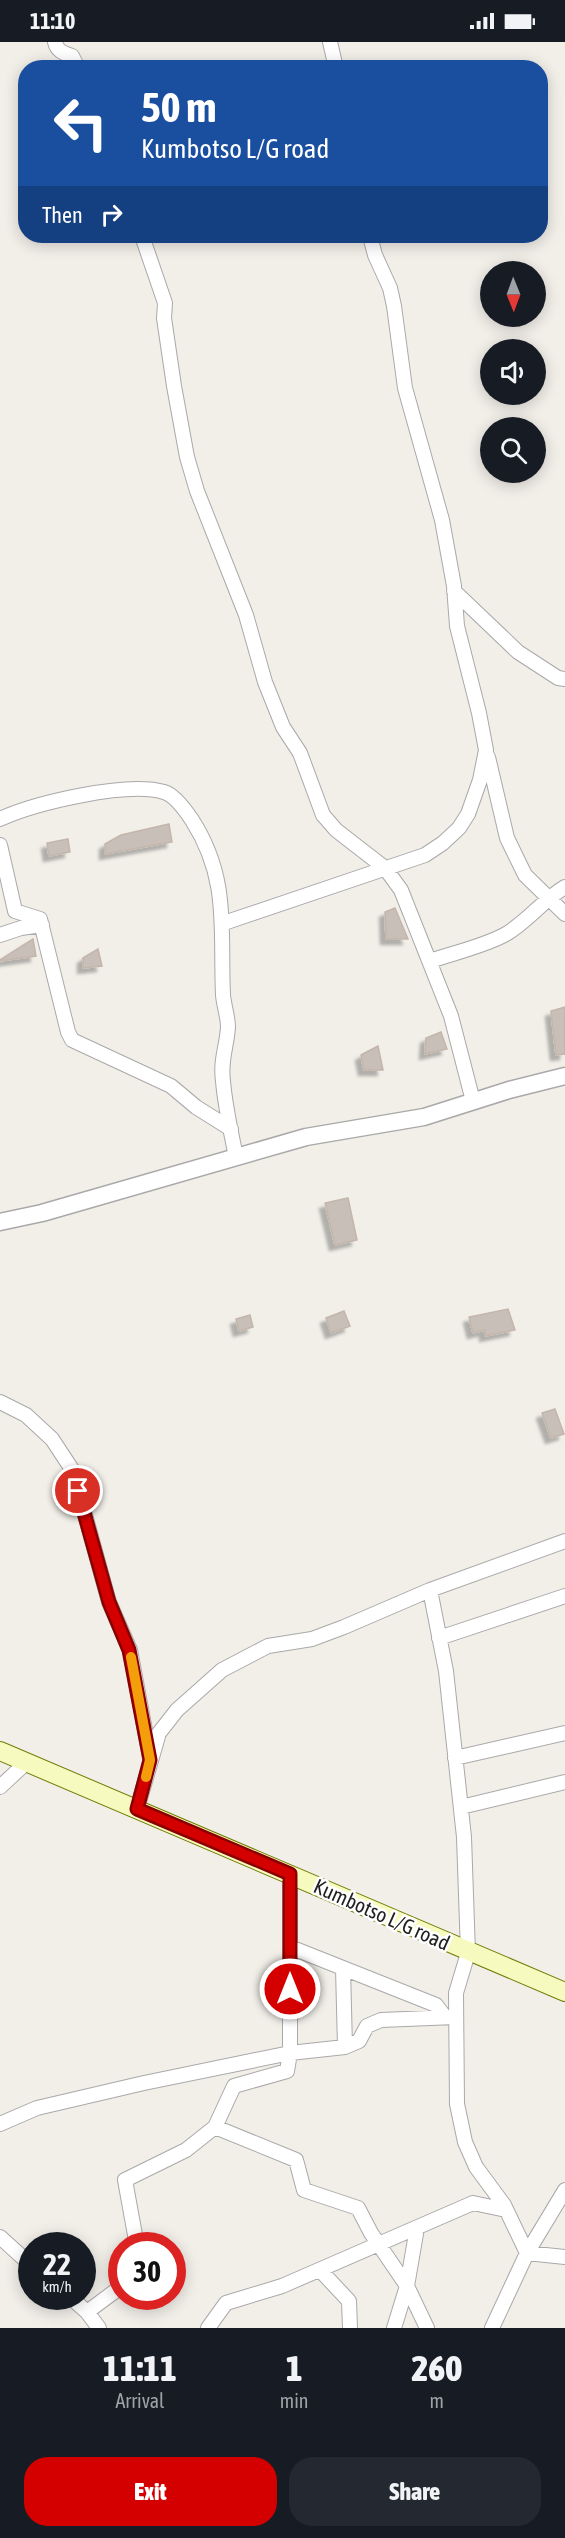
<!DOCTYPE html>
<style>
body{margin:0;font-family:"Asap Condensed",sans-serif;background:#242831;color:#f1f3f6;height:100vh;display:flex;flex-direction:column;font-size:22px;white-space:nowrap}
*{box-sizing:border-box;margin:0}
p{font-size:20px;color:#9ea1a6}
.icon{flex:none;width:33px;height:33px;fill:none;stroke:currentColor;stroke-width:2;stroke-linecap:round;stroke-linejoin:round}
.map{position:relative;height:2286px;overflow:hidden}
.panel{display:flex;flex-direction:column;background:#171b24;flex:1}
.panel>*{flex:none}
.top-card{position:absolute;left:18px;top:18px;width:530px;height:183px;border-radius:24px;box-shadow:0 3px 15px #0003;background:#1a4fa0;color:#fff;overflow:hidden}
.needle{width:39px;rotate:179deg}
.controls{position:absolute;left:480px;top:219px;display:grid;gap:12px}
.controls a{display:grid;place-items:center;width:66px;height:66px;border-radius:50%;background:#171b24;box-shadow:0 3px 15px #0003;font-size:30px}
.speed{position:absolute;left:18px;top:2190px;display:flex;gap:12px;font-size:30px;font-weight:700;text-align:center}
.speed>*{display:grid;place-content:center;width:78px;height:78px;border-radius:50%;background:#171b24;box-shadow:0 3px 15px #0003;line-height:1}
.speed small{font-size:15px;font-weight:400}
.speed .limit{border:9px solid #d22;background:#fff;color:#111}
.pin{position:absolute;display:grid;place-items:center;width:51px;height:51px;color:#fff;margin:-26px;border:3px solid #fff;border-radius:50%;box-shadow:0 2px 6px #0007}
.me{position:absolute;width:66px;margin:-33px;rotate:0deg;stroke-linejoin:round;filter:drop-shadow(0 0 4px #0008)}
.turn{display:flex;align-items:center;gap:21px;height:126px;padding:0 24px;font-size:27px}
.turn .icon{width:78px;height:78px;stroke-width:2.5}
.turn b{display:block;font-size:42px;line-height:51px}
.then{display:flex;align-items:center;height:57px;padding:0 24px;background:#0003;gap:12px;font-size:22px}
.eta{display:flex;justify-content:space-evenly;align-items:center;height:102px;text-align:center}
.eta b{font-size:36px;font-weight:800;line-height:42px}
.cta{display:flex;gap:12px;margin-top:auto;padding:12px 24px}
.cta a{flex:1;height:69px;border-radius:24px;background:#d40000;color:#fff;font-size:24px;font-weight:800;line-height:69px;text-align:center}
.cta a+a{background:#242831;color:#f1f3f6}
.status{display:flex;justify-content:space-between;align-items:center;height:42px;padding:0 30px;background:#171b24;direction:ltr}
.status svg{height:16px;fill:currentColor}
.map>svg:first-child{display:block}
</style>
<div class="status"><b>11:10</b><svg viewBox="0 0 49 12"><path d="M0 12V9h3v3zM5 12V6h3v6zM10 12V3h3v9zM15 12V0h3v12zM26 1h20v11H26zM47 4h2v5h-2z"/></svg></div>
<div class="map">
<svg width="565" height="2286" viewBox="0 0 565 2286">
<defs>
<filter id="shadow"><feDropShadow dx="-5.5" dy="5.5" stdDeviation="1.5" flood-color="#0004"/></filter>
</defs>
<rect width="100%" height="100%" fill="#f2efe9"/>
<path fill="#c7bfb8" stroke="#c4b6ab" stroke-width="1.5" filter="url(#shadow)" d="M 169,782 L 172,800 L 105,812 L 105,802 L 121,793 Z
M 68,797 L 70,810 L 49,814 L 47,801 Z
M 395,866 L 408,897 L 386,897 L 385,870 Z
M 33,897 L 36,914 L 0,919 L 0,918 Z
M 98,907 L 102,924 L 83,926 L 83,916 Z
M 565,965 L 565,1012 L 556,1013 L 551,969 Z
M 441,990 L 447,1007 L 425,1012 L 426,996 Z
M 378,1004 L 383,1028 L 364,1028 L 361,1013 Z
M 348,1156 L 357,1198 L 335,1203 L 325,1161 Z
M 508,1267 L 515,1288 L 485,1294 L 485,1288 L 473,1291 L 469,1275 Z
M 344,1269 L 350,1284 L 331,1291 L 326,1276 Z
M 250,1273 L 253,1285 L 239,1289 L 236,1277 Z
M 555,1367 L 564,1392 L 551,1396 L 542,1371 Z"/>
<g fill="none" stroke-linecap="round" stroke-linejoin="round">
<g stroke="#a9a9a9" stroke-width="16">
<path id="minor" d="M 55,0 C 57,9 63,11 72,14 L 78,26
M 330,0 L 336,26
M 142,194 L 165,261 L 164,276 L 174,344 L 187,415 L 197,449 L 246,573 L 265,640 L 283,685 L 300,711 L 323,773 L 336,788 L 385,826 L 401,848 L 451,974 L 473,1059
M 454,549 L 518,610 L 558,636 L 565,637
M 488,715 L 507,796 L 525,833 L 565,872
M 0,777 C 35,761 127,739 164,750 C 175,753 186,769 192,778 C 230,837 220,888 223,953 C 224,964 228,975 228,985 C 227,1004 220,1018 223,1039 C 225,1064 231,1090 236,1115
M 0,803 L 15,869 L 40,877 L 68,990 L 72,998 L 171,1044 L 196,1065 L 231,1087
M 224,881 L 425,813 L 443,801 L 459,786 L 468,772 L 480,738 L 486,708 L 479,671 L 457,584 L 454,544 L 442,478 L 405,346 L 394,264 L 390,246 L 375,213 L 370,194
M 0,893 L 21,886 L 42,883
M 430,919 C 453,911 485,904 506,892 C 528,879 543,858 565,845
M 0,1360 L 26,1373 L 52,1397 L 73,1429 L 109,1560 L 130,1608 L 150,1715
M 430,1548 L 446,1629 L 464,1795 L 468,1911 L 456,1951 L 457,2062 L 465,2100 L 476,2125 L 504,2163 L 527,2211 L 565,2215
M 439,1596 L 565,1554
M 455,1716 L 565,1691
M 0,1745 L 27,1720
M 461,1765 L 565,1740
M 137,1767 L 159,1691 L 177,1668 L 222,1628 L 268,1604 L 312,1597 L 344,1585 L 430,1548 L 565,1499
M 290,1831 L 290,2011 L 287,2029 L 234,2044 L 215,2085 L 296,2118 L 304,2148 L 358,2166 L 371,2191 L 407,2244 L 394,2286
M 290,1905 L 436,1963 L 445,1975
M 343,1926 L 345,2005
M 0,2082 L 37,2066 L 144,2041 L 290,2011 L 345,2005 L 359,1999 L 367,1984 L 381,1978 L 455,1975
M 417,2186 L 407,2244 L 427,2286
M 0,2195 L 32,2224
M 137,2204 L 125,2138 L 186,2108 L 215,2085
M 320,2228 L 349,2259 L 350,2286
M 69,2254 L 87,2270 L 99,2286
M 87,2270 L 122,2244
M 208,2286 L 226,2261 L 282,2244 L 473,2161 L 506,2168
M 492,2286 L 527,2211 L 565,2148"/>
</g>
<g stroke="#a9a9a9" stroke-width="19">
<path id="tertiary" d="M 0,1180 L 42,1171 L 306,1095 L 424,1075 L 509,1048 L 565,1034"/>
</g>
<g stroke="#707d05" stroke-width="20">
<path id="secondary" d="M 0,1709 L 565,1950"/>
</g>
<use href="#minor" stroke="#fff" stroke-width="14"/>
<use href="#tertiary" stroke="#fff" stroke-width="16"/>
<use href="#secondary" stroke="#f7fabf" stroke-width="18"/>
</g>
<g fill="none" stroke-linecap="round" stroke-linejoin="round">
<g stroke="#8a0000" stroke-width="15">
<path id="route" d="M 78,1449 L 109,1560 L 129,1608 L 150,1718 L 137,1767 L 290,1832 L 290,1947"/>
</g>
<use href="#route" stroke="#d40000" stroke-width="10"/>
<path stroke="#f59e0b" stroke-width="10" d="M 131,1615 L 150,1718 L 146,1735"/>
</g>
<g text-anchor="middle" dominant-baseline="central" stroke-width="5" stroke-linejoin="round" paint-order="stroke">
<g font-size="21" fill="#222" stroke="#fff">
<text transform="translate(382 1872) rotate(24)">Kumbotso L/G road</text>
</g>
</g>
</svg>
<div class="controls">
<a><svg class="needle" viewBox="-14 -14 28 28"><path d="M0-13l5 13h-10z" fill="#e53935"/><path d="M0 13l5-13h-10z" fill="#9ea1a6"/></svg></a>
<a><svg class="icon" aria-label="sound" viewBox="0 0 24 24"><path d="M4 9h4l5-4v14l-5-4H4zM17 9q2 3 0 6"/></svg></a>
<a><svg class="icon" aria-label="search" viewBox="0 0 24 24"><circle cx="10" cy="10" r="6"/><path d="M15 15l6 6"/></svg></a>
</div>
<div class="speed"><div>22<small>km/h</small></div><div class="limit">30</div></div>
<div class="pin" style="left:78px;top:1449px;background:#d93025"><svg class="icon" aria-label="arrive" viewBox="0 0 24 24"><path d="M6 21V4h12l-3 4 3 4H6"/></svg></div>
<svg class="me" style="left:290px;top:1947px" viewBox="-20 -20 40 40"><circle r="17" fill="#d40000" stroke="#fff" stroke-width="3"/><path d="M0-11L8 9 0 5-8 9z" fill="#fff"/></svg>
<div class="top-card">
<div class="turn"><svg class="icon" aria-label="left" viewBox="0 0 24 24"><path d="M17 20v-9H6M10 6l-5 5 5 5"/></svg><div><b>50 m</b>Kumbotso L/G road</div></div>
<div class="then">Then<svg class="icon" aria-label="right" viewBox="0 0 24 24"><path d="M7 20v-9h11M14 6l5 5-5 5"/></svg></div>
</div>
</div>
<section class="panel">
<div class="eta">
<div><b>11:11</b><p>Arrival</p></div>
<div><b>1</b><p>min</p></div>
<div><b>260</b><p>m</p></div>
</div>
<div class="cta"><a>Exit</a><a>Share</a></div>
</section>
